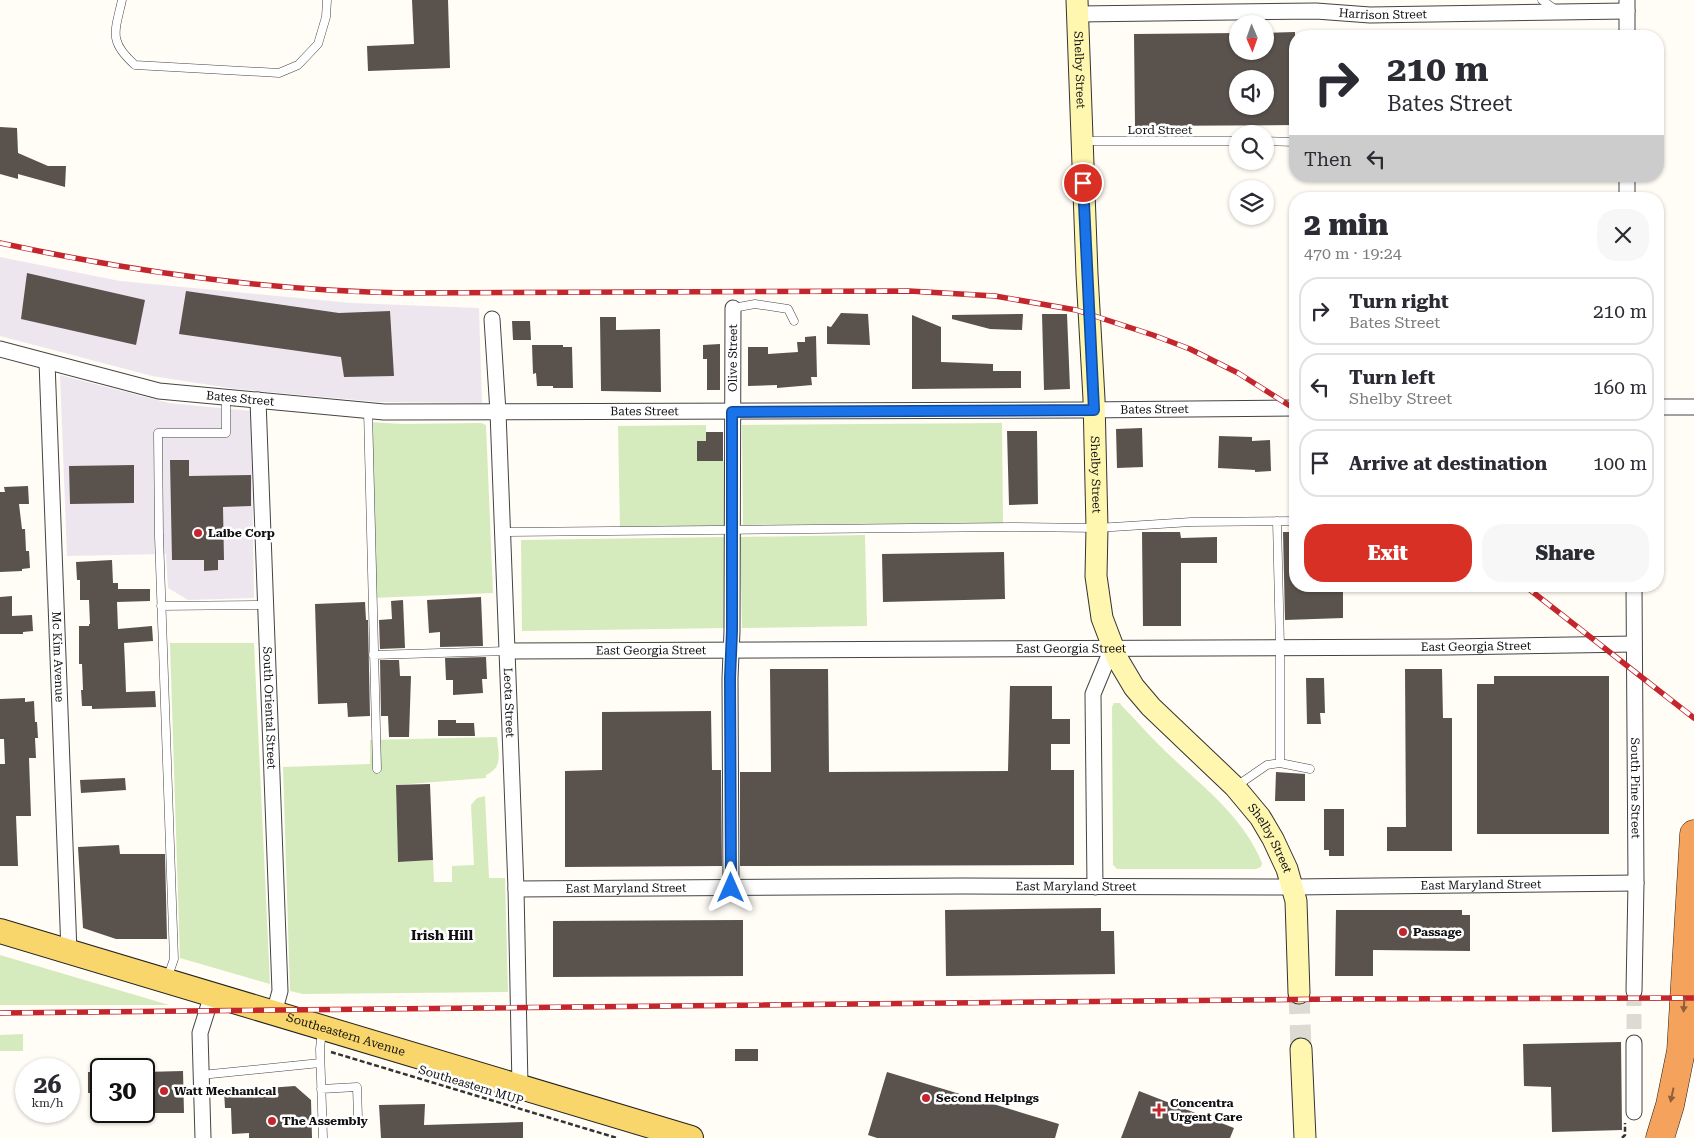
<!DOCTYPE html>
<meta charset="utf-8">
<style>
body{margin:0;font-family:"Roboto Serif",serif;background:#f7f7f7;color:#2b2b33;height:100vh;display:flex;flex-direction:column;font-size:19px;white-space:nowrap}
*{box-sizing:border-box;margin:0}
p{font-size:16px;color:#7c7c81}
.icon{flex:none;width:28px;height:28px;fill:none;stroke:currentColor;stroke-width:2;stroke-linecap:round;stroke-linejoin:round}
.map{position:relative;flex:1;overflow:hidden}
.sheet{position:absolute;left:1289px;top:192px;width:375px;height:400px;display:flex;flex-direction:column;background:#fff;border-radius:20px;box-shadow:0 1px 4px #0004}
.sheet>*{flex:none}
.guide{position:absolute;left:1289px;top:30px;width:375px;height:152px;border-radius:20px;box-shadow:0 1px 4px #0004;background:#fff;color:#2b2b33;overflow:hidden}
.needle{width:32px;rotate:178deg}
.controls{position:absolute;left:1229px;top:15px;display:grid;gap:10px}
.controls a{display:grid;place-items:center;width:45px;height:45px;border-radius:50%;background:#fff;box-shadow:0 1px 4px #0004;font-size:25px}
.speed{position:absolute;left:15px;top:1058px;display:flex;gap:10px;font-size:25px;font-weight:700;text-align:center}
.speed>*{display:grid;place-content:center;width:65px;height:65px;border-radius:50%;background:#fff;box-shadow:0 1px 4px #0004;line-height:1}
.speed small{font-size:12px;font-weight:400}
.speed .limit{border:2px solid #111;border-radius:8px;background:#fff;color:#111}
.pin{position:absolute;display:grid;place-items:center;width:42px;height:42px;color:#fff;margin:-21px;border:2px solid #fff;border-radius:50%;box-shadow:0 1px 5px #0007}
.me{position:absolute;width:55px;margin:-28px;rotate:0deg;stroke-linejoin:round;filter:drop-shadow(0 0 4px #0008)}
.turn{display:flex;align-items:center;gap:18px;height:105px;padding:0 15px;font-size:22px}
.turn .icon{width:65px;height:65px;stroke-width:2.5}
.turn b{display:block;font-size:35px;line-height:42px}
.then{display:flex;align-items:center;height:48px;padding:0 15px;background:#0003;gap:10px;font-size:19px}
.round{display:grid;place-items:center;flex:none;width:52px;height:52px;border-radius:20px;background:#f7f7f7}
.headline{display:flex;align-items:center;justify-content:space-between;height:85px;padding:0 15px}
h1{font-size:30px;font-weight:800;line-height:38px}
.cta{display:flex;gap:10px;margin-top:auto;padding:10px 15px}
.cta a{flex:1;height:58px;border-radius:20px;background:#d93025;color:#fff;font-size:20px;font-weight:800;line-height:58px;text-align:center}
.cta a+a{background:#f7f7f7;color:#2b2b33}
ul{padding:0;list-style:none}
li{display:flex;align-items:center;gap:15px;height:68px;margin:0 10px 8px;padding:0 5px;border:2px solid #e1e1e2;border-radius:20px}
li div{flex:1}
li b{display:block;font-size:19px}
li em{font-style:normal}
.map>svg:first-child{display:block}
</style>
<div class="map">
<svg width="1694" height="1138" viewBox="0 0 1694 1138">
<rect width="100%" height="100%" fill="#fffdf5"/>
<path fill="#eee6ef" d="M 0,257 L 120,281 L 352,303 L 479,308 L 482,403 L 379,402 L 236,389 L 152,376 L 0,336 Z
M 60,375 L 169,403 L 251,411 L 254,598 L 188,600 L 168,588 L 166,554 L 67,556 Z"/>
<path fill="#d5ebbd" d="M 368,422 L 403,424 L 481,423 L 486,425 L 493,593 L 372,598 Z
M 1002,423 L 1003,523 L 743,525 L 742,425 Z
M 706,425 L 706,441 L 697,441 L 697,461 L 724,461 L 725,527 L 620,528 L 618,426 Z
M 865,535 L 867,626 L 742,628 L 740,537 Z
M 725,537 L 727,628 L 522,631 L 521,540 Z
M 170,643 L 254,643 L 270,984 L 180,958 Z
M 1114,703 L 1120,703 L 1122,706 C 1135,719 1146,732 1159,745 C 1196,782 1242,813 1262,863 L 1261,867 L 1256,869 L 1117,869 L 1113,865 L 1112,707 Z
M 497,737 C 498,753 504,767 486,775 L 486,778 L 396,785 L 398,862 L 433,860 L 434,882 L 452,882 L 452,866 L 474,865 L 471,805 L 477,798 L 485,796 L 489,878 L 505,878 L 508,992 L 303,994 L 290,991 L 283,767 L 370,764 L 370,740 Z
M 0,955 L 169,1005 L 0,1005 Z
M 23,1034 L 23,1051 L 0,1051 L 0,1035 Z"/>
<path fill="#5a524d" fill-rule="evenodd" d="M 412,0 L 448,0 L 450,68 L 368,71 L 367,46 L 414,44 Z
M 1295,32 L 1295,125 L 1135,126 L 1134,34 L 1238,33 L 1238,51 L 1265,51 L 1265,33 ZM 1238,79 L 1265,79 L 1265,106 L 1238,106 Z
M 0,127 L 17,128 L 18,153 L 48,166 L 66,166 L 65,187 L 18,174 L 18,179 L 0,174 Z
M 27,273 L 145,300 L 136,345 L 21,319 Z
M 186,291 L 339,313 L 390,311 L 394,376 L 344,377 L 341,357 L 179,334 Z
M 841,313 L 868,314 L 870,345 L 827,344 L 827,326 L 831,327 Z
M 1023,314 L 1022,330 L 990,329 L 952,319 L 952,315 Z
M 1042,314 L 1067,314 L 1070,389 L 1044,390 Z
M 912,315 L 941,327 L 941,362 L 993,364 L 993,371 L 1021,371 L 1021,388 L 912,389 Z
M 600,317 L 616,317 L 616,330 L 660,329 L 661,392 L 601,391 Z
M 512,321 L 530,321 L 531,340 L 513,340 Z
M 816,336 L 817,377 L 811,377 L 812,385 L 777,388 L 777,385 L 748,386 L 748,347 L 768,347 L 768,354 L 798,352 L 797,342 L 805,342 L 805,337 Z
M 720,344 L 720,390 L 707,390 L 707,359 L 703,359 L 703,345 Z
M 532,345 L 563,345 L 563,347 L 572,347 L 573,388 L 553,388 L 553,386 L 537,386 L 536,373 L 533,374 Z
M 1142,428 L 1143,467 L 1117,468 L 1116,429 Z
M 1007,431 L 1037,431 L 1038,504 L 1009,505 Z
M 706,432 L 723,432 L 723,461 L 697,461 L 697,441 L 706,441 Z
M 1219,436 L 1252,437 L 1252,441 L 1270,440 L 1271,471 L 1255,472 L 1255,470 L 1218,468 Z
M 170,460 L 189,460 L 189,476 L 251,475 L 251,506 L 223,507 L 224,560 L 218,560 L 218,570 L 204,571 L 204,560 L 172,560 Z
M 134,465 L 134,503 L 70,504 L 69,466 Z
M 28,486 L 29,504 L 19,504 L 22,529 L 25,529 L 26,551 L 29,551 L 30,568 L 22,569 L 22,571 L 0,572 L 0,492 L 5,492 L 4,487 Z
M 1142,532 L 1180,532 L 1181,538 L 1217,537 L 1217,563 L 1181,563 L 1181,626 L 1143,626 Z
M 1283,532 L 1295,532 L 1295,586 L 1343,586 L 1343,618 L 1285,620 Z
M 1004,552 L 1005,599 L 883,602 L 882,554 Z
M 112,560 L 113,583 L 118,583 L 118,589 L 150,589 L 150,601 L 117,602 L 118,629 L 152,626 L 153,641 L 124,643 L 125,665 L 126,692 L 155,691 L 156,707 L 92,709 L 92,706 L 82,706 L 81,690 L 83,690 L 82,664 L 79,664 L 79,626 L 89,626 L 89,624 L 90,624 L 89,600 L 80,600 L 80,580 L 77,580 L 76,562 Z
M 12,596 L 12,616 L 32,615 L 33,631 L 23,632 L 23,634 L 0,634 L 0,597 Z
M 481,597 L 483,646 L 440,647 L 440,632 L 429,633 L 427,600 Z
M 403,600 L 405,648 L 380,649 L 379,620 L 392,619 L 391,601 Z
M 365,602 L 366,620 L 368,620 L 370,716 L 348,717 L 347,703 L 318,704 L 315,604 Z
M 486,657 L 487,679 L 482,679 L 483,693 L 453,695 L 453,680 L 446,680 L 445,658 Z
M 380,660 L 399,660 L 400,676 L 411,676 L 409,737 L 389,737 L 388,716 L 381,716 Z
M 770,669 L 828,669 L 829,772 L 1008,771 L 1010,686 L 1052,686 L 1052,719 L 1070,719 L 1070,744 L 1051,744 L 1051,770 L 1074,770 L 1074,865 L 740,866 L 740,772 L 771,772 Z
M 1405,669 L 1442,669 L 1443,718 L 1452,718 L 1452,851 L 1387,851 L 1387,827 L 1406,827 Z
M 1494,676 L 1609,676 L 1609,834 L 1477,834 L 1477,684 L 1494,684 Z
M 1306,678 L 1324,678 L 1325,713 L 1320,713 L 1321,724 L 1307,724 Z
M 25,698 L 25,702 L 34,701 L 35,722 L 37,722 L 38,738 L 35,738 L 36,758 L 29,758 L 31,816 L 16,816 L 18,866 L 0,866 L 0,764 L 5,764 L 4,739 L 0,739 L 0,699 Z
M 711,711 L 712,770 L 721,770 L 722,866 L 565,867 L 565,771 L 602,770 L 602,712 Z
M 438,720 L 456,720 L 456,723 L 474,723 L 475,736 L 438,736 Z
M 1276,772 L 1305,774 L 1305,801 L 1275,801 Z
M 125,778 L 126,790 L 81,793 L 80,780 Z
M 430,784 L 433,860 L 398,862 L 396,785 Z
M 1324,809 L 1344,809 L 1344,856 L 1329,856 L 1329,850 L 1324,850 Z
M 119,845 L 120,854 L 165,854 L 167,939 L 116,939 L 83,928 L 78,847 Z
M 1101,908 L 1101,931 L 1114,931 L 1115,974 L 946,976 L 945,910 Z
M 1336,910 L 1462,910 L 1462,915 L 1470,915 L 1470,951 L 1373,950 L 1373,976 L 1335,976 Z
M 743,920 L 743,976 L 553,977 L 553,921 Z
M 1621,1042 L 1622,1130 L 1552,1132 L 1551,1087 L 1524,1086 L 1523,1044 Z
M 735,1049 L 758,1049 L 758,1061 L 735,1061 Z
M 183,1071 L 184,1113 L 144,1113 L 144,1072 Z
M 88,1072 L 101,1072 L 101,1093 L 88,1093 Z
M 887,1072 L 1059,1124 L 1055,1138 L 877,1138 L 868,1135 Z
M 295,1086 L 311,1100 L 312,1138 L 249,1138 L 249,1133 L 232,1134 L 231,1108 L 225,1108 L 224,1091 Z
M 1139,1091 L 1234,1128 L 1230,1138 L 1121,1138 Z
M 425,1104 L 424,1125 L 523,1122 L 523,1138 L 381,1138 L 379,1105 Z"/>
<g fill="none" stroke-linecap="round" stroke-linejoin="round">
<path stroke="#dbdad3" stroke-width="15" stroke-dasharray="15 8" stroke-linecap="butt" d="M 1634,991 L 1634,1043"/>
<path stroke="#dbdad3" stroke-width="21" stroke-dasharray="21 11" stroke-linecap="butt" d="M 1299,993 L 1301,1049"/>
<g stroke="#444" stroke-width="9">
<path id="lane" d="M 122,0 C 115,32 108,41 135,65 L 279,73 L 298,65 L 318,44 L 326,17 L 327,0
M 1542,0 L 1556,10
M 1085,141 L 1238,141
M 1265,141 L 1295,142
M 733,308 L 755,304 L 788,309 L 794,321
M 368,411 L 377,769
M 1277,521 L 1280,647 L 1280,763
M 502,532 L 1012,527 L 1097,528 L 1191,522 L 1295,521
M 161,606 L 265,605
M 373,655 L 507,651
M 1235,787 L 1267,765 L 1280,763 L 1310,769
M 167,979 L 174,959 L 159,536 L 158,433 L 226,433 L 226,398
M 322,1030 L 320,1049 L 323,1138
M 201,1075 L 320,1063
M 321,1089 L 357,1087 L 358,1118"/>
</g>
<g stroke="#444" stroke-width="17">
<g id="street">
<path id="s1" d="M 1078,14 L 1316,11 L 1370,15 L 1627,11"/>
<path d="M 1627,36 L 1627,0"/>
<path d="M 1627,176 L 1627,199"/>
<path id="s2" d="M 492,319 L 498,412 L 516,889 L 520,1086"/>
<path id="s3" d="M 0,349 L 159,391 L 384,412 L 1082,410 L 1295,408"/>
<path id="s4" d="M 47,362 L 69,952"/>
<path id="s5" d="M 258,400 L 280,991 L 274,1013"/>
<path d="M 1658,407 L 1694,407"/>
<path id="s6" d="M 1634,586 L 1636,883 L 1634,991"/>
<path id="s7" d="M 507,651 L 1448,647 L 1634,644"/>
<path d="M 1095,887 L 1093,694 L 1112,648"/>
<path id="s8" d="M 731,888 L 730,678 L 732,631 L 733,308"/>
<path id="s9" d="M 516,889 L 962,886 L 1293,887 L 1636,883"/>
<path d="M 1634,1043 L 1634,1112"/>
<path d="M 203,1138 L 200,1033 L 212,995"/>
</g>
</g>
<g stroke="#333" stroke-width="23">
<g id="secondary">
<path id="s10" d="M 1077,0 L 1087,274 L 1094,399 L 1097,528 L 1096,576 L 1102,618 L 1118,660 L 1134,687 L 1151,707 L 1235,787 L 1260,817 L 1273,839 L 1287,869 L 1296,901 L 1299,993"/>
<path d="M 1301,1049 L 1305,1138"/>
</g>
</g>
<g stroke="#222" stroke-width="26">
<g id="primary">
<path id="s11" d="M 0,931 L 691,1138"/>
</g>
</g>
<g stroke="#222" stroke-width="29">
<path id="highway" d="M 1660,1138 L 1670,1105 L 1681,1051 L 1694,834"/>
</g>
<path stroke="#333" stroke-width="2.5" stroke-dasharray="5 2.5" stroke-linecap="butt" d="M 331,1052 L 617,1138
M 1622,1138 L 1625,1135 L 1625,1123"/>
<use href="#lane" stroke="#fff" stroke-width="8"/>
<use href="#street" stroke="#fff" stroke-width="15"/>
<use href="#secondary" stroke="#fff6b0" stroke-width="21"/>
<use href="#primary" stroke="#f9d66b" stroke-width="24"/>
<use href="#highway" stroke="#f5a25d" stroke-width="28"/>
<g stroke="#c4262e" stroke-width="5.5">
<path id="rail" d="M 0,243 C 134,272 269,291 406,293 L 909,291 L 995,296 L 1076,310 L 1153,335 L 1190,349 L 1238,373 L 1295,409
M 1525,586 L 1694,718
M 0,1013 L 1336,999 L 1694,998"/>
</g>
<use href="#rail" stroke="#fff" stroke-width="4" stroke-dasharray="11" stroke-linecap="butt"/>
</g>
<defs><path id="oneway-solid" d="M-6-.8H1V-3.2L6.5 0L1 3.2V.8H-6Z" transform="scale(1.25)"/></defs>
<g fill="#8e613b">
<use href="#oneway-solid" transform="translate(1684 1005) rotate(94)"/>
<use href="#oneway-solid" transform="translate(1672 1095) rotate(102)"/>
</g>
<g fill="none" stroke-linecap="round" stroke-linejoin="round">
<g stroke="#114b97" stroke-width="12">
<path id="route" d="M 731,888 L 730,678 L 732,631 L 732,412 L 1094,410 L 1083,183"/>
</g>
<use href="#route" stroke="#1a73e8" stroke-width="9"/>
</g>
<g fill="#c4262e" stroke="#fff" stroke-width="2">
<circle cx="198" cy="533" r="5"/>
<circle cx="1403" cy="932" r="5"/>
<circle cx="164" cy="1091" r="5"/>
<circle cx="926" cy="1098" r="5"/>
<path d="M1156.5 1102.5h5v5h5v5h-5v5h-5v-5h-5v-5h5z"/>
<circle cx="272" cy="1121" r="5"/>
</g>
<g text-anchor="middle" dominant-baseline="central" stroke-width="5" stroke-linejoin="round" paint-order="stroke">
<g font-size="12" fill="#111" stroke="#fff">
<text stroke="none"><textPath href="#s1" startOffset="305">Harrison Street</textPath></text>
<text stroke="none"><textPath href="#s10" startOffset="70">Shelby Street</textPath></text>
<text x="1160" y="130">Lord Street</text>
<text stroke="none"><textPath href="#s8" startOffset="530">Olive Street</textPath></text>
<text stroke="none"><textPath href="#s3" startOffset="246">Bates Street</textPath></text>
<text stroke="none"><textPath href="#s3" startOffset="1161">Bates Street</textPath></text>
<text stroke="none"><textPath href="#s3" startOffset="651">Bates Street</textPath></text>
<text stroke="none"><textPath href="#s10" startOffset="475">Shelby Street</textPath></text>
<text stroke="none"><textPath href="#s7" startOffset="969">East Georgia Street</textPath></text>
<text stroke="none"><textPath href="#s7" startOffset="564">East Georgia Street</textPath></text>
<text stroke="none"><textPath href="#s7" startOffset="144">East Georgia Street</textPath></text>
<text stroke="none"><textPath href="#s4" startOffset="295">Mc Kim Avenue</textPath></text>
<text stroke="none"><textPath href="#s2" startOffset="384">Leota Street</textPath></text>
<text stroke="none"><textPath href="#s5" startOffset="308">South Oriental Street</textPath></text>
<text stroke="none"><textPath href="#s6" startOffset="202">South Pine Street</textPath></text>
<text stroke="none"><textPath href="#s10" startOffset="900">Shelby Street</textPath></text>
<text stroke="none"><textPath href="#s9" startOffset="965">East Maryland Street</textPath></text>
<text stroke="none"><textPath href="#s9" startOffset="560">East Maryland Street</textPath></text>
<text stroke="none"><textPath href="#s9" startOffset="110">East Maryland Street</textPath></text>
<text stroke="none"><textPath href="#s11" startOffset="361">Southeastern Avenue</textPath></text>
<text transform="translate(471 1085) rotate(17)">Southeastern MUP</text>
</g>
<g font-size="12" font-weight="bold" fill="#111" stroke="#fff" text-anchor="start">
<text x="208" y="533">Laibe Corp</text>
<text x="1413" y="932">Passage</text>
<text x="174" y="1091">Watt Mechanical</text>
<text x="936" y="1098">Second Helpings</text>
<text x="1170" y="1103">Concentra<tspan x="1170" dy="14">Urgent Care</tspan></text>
<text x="282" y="1121">The Assembly</text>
</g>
<g font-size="14" font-weight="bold" fill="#111" stroke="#fff">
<text x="442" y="935">Irish Hill</text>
</g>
</g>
</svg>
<div class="controls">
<a><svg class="needle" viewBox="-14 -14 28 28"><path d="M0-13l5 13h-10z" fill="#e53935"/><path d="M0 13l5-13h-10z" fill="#7c7c81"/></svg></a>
<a><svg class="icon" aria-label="sound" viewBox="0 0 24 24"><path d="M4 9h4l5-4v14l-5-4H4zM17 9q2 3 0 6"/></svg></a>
<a><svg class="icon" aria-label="search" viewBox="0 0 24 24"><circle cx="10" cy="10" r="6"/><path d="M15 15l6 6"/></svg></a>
<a><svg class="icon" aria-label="layers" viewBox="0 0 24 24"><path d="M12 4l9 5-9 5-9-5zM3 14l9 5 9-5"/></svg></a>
</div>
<div class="speed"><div>26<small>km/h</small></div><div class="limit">30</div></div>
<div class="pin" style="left:1083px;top:183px;background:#d93025"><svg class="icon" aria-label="arrive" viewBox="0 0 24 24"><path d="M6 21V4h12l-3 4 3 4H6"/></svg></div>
<svg class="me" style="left:731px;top:888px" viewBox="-20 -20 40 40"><path d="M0-17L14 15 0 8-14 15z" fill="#1a73e8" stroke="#fff" stroke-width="4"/></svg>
<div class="guide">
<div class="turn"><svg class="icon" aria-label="right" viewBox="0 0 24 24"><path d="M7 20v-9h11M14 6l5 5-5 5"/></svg><div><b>210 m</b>Bates Street</div></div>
<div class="then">Then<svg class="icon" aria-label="left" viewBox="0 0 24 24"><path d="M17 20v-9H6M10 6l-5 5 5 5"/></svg></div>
</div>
<section class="sheet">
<div class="headline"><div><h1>2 min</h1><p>470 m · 19:24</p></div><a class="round"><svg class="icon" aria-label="close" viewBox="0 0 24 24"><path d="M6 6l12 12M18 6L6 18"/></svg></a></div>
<ul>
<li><svg class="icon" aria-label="right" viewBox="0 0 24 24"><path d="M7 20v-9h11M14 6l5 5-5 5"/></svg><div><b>Turn right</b><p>Bates Street</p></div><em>210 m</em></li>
<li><svg class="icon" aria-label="left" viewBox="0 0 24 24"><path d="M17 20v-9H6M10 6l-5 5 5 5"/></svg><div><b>Turn left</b><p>Shelby Street</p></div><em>160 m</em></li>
<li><svg class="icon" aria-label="arrive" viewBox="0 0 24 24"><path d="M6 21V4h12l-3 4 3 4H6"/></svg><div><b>Arrive at destination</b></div><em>100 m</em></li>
</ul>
<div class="cta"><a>Exit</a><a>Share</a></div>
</section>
</div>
